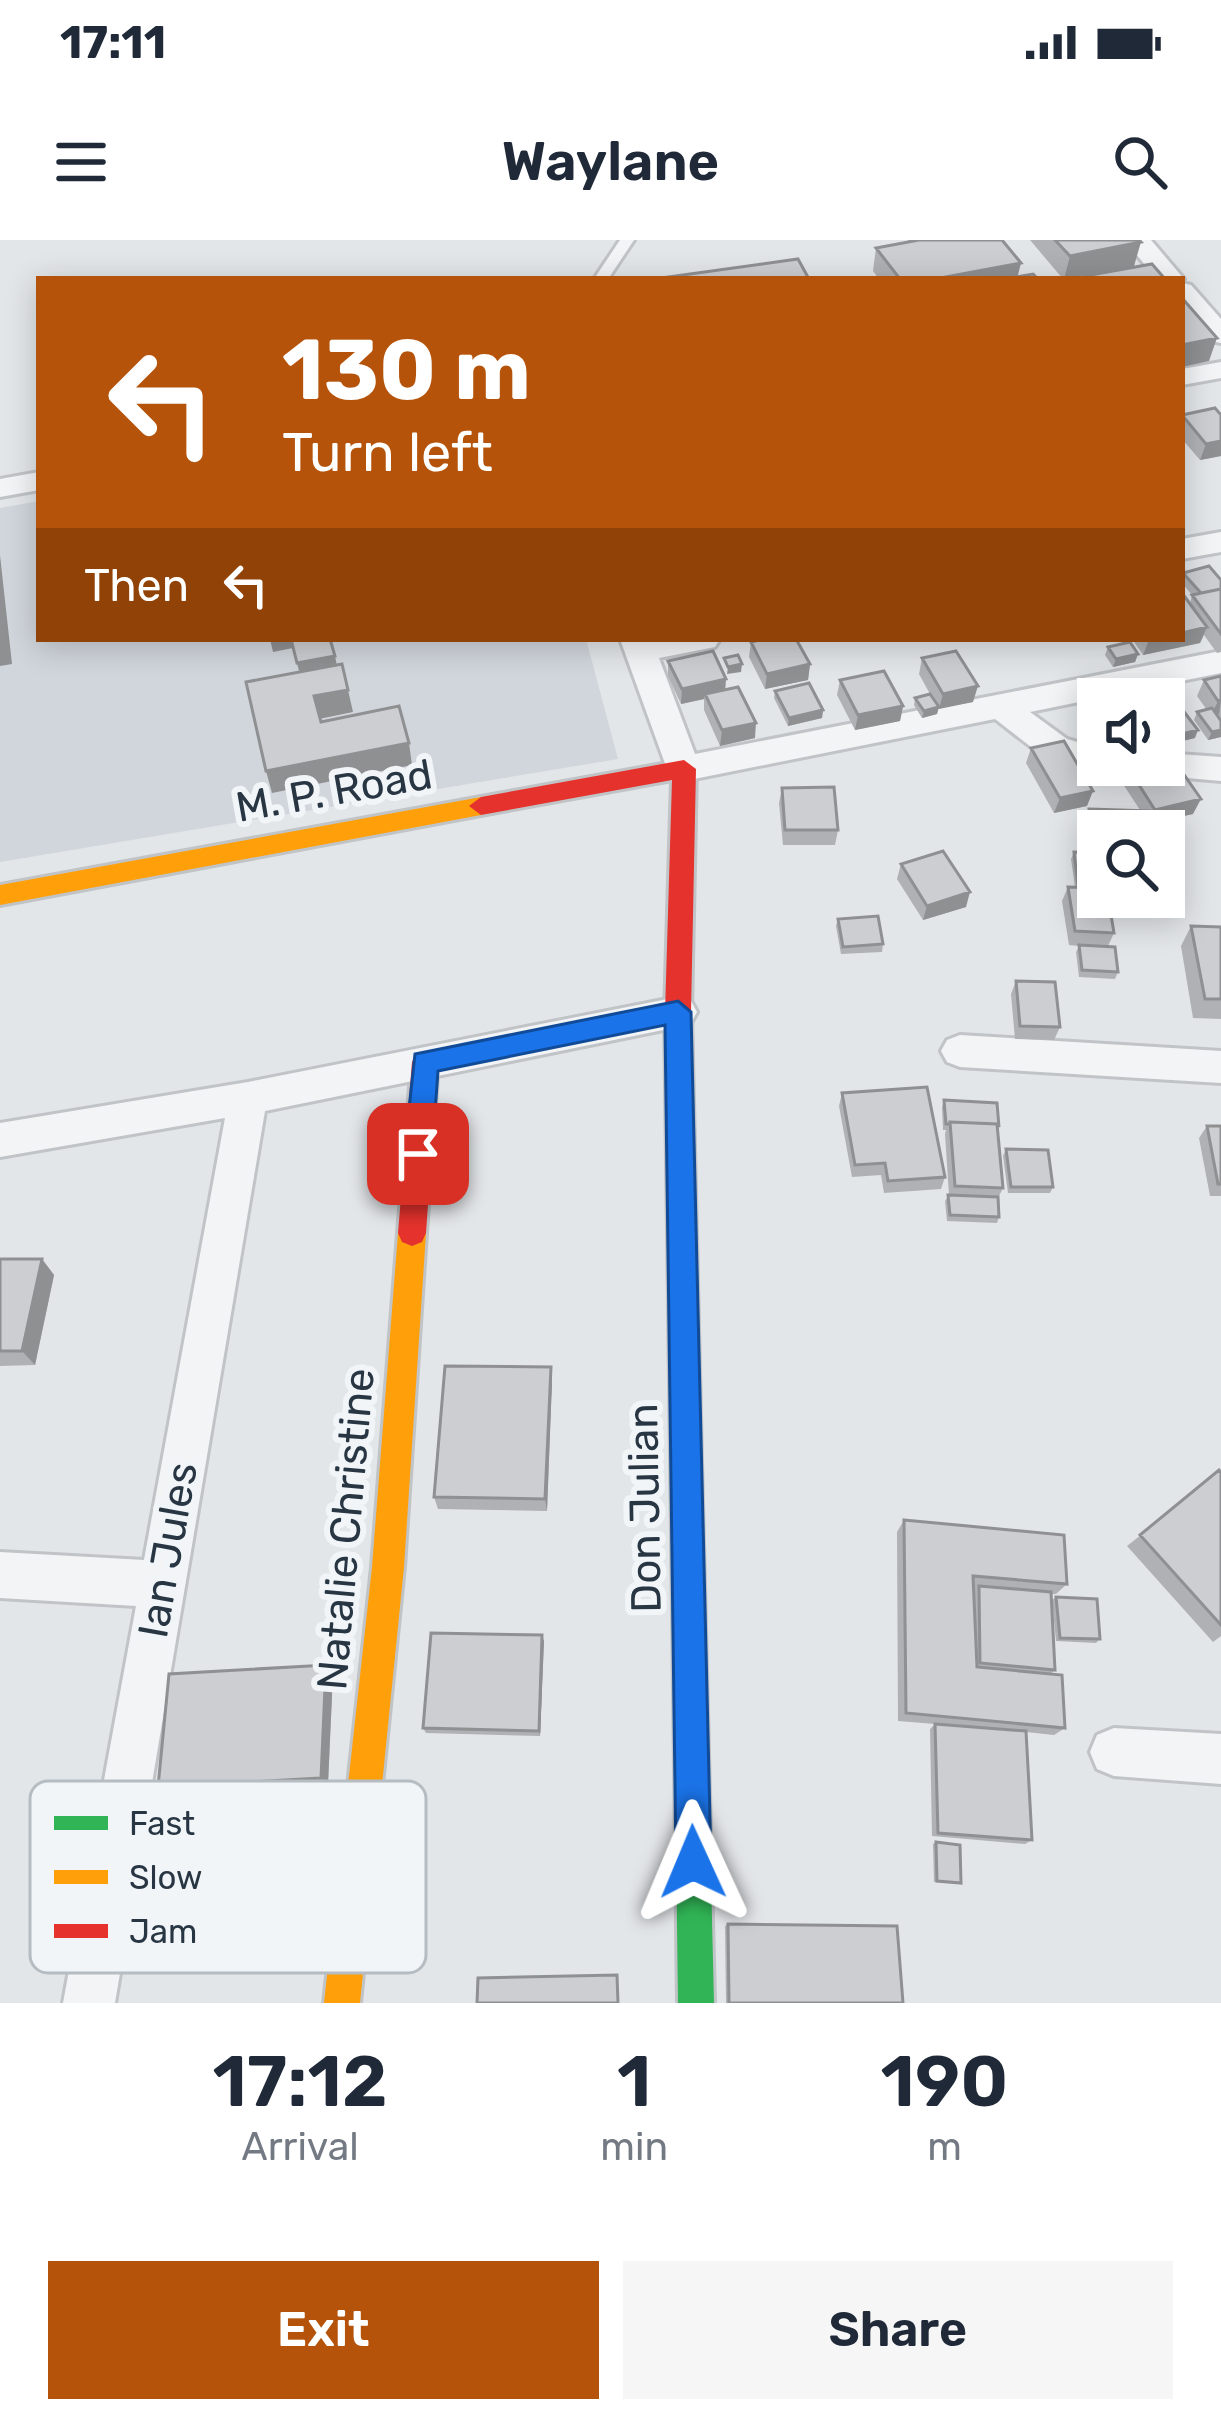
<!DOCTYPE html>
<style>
body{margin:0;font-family:Rubik,sans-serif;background:#f6f6f7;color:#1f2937;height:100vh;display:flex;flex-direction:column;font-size:45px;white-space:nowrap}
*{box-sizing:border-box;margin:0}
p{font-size:39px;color:#747a83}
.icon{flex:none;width:66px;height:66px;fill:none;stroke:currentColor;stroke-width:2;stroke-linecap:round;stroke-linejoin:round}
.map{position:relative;height:1763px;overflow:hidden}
.panel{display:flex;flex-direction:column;background:#fff;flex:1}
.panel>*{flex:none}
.guide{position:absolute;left:36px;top:36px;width:1149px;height:366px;border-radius:0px;box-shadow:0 6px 30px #0003;background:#b45309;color:#fff;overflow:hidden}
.tools{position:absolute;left:1077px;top:438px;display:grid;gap:24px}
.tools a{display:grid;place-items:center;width:108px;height:108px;border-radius:0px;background:#fff;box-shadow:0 6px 30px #0003;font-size:60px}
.pin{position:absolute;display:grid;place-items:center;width:102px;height:102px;color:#fff;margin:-51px;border-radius:24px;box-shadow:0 6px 18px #0006}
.me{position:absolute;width:132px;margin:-66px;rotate:359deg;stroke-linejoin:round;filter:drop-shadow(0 0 9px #0008)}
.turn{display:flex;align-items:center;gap:42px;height:252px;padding:0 48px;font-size:54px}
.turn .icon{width:156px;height:156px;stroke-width:2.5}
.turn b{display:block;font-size:84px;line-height:102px}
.then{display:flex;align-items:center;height:114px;padding:0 48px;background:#0003;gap:24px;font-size:45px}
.eta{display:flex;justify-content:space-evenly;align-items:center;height:204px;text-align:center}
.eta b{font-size:72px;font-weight:600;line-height:84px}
.action{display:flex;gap:24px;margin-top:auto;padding:24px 48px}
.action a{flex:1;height:138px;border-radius:0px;background:#b45309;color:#fff;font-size:48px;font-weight:600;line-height:138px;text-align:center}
.action a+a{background:#f6f6f7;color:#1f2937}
.status{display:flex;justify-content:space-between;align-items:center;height:84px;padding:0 60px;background:#fff;direction:ltr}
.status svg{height:33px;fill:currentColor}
header{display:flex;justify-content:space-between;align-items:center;height:156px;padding:0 48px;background:#fff;font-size:54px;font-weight:600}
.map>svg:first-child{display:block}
</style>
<div class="status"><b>17:11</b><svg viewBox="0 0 49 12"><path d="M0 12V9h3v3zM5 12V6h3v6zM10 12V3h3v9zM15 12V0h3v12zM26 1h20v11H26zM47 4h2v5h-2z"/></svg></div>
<header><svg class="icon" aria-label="menu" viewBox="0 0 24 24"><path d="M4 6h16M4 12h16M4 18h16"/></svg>Waylane<svg class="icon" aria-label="search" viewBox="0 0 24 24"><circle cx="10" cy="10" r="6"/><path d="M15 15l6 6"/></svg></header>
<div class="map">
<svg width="1221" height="1763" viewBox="0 0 1221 1763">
<rect width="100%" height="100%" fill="#e3e6e9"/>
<path fill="#d1d6dc" d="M 39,261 L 39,399 L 586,399 L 618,519 L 0,622 L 0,268 Z"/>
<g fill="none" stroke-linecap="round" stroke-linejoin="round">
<g stroke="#c1c4c7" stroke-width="6">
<path id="lane" d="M 620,0 L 634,0 L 608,39 L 594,39 Z"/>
</g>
<g stroke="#c1c4c7" stroke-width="6">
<path id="street" d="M 1124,0 L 1151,0 L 1184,39 L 1157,39 Z
M 1182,43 L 1191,45 L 1221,79 L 1221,103 L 1212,101 L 1182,67 Z
M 1221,122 L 1221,138 L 1182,145 L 1182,129 Z
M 39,232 L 39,250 L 0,257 L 0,239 Z
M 1221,292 L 1221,312 L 1182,319 L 1182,299 Z
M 620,399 L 720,399 L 715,407 L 659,418 L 695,514 L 1221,411 L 1221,433 L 1030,472 L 1067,499 L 1098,508 L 1098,525 L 1112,525 L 1098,532 L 1044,517 L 995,479 L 684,541 L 672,538 L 667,529 Z
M 1164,513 L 1221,517 L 1221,541 L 1142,534 L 1137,525 L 1164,525 Z
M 678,757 L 691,761 L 697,772 L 691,783 L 678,787 L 265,871 L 115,1763 L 63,1763 L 136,1366 L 0,1358 L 0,1312 L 144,1320 L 225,878 L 0,917 L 0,883 L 248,842 Z
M 960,795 L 1221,811 L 1221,843 L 960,827 L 947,822 L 941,811 L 947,800 Z
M 1114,1488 L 1221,1494 L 1221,1544 L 1114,1536 L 1097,1529 L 1090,1512 L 1097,1495 Z"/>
</g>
<g stroke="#c1c4c7" stroke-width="6">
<path id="fast" d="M 686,1204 L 697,1208 L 701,1219 L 714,1763 L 678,1763 L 671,1219 L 675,1208 Z"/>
</g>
<g stroke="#c1c4c7" stroke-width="6">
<path id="slow" d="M 481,557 L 493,566 L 481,575 L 0,665 L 0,645 Z
M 412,980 L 422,984 L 426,993 L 404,1327 L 360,1763 L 324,1763 L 372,1327 L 398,993 L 402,984 Z"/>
</g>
<g stroke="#c1c4c7" stroke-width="6">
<path id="jam" d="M 684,520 L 696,529 L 691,772 L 701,1219 L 697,1230 L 686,1234 L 675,1230 L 671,1219 L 665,772 L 672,540 L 481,575 L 469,566 L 481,557 Z
M 425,811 L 434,814 L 438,822 L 426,993 L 422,1002 L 412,1006 L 402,1002 L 398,993 L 412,822 L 416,814 Z"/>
</g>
<use href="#lane" fill="#f3f4f5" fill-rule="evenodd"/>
<use href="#street" fill="#f3f4f5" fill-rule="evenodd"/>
<use href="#fast" fill="#30b455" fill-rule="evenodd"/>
<use href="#slow" fill="#ff9f0a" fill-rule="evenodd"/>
<use href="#jam" fill="#e5322d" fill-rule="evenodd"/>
</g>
<path fill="#afb1b4" d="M 908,0 L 1002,0 L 1018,36 L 1038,39 L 879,39 L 873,31 L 876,8 L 908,2 Z
M 1030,0 L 1139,0 L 1134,26 L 1067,39 L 1063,39 Z
M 1182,175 L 1221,175 L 1221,216 L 1200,220 L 1182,199 Z
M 1183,333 L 1221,340 L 1221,412 L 1217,413 L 1204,395 L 1200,403 L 1143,415 L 1132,399 L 1182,399 L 1192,355 L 1182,343 Z
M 751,402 L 810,424 L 808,440 L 765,449 L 749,417 Z
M 1108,407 L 1138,414 L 1135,422 L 1113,427 L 1105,415 Z
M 922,418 L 973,462 L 938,468 L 937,474 L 922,478 L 914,465 L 915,458 L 930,454 L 919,434 Z
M 668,421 L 725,450 L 755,498 L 720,506 L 704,470 L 704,459 L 681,464 L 668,436 Z
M 1221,436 L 1221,497 L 1208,500 L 1194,480 L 1197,472 L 1207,470 L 1197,456 L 1204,440 Z
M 840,440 L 903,466 L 900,481 L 855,490 L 837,455 Z
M 775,451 L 823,470 L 822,478 L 788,486 L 774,458 Z
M 1164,462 L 1195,498 L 1174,503 L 1164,489 Z
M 1031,508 L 1087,566 L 1054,573 L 1026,523 Z
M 1127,526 L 1193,574 L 1098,591 L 1098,657 L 1114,693 L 1108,706 L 1118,732 L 1115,739 L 1079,737 L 1076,712 L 1079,706 L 1069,705 L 1062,661 L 1068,647 L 1075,647 L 1071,619 L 1074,612 L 1087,612 L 1083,583 L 1089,569 L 1140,570 L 1121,541 Z
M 782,548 L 838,590 L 835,605 L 783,605 L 779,563 Z
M 901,624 L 966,667 L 923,680 L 897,639 Z
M 838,679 L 883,704 L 882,712 L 841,714 L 836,686 Z
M 1191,686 L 1221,687 L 1221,779 L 1193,778 L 1181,706 Z
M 1016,741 L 1060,787 L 1054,800 L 1015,799 L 1011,754 Z
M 842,853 L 945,937 L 941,949 L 884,953 L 881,935 L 852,937 L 839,866 Z
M 944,860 L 999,887 L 997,890 L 1003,948 L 998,958 L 999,977 L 997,983 L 947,981 L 945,961 L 949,955 L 945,894 L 946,890 L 943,890 L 942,867 Z
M 1207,886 L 1221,886 L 1221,956 L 1210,956 L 1199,898 Z
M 1006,909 L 1053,947 L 1050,953 L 1008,953 L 1003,916 Z
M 0,1019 L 42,1019 L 54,1035 L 35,1125 L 0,1126 Z
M 552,1141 L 547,1271 L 438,1269 L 434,1257 Z
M 1221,1232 L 1221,1396 L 1213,1402 L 1127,1306 Z
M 904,1280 L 1067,1344 L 1056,1354 L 1051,1354 L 1055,1430 L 1050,1434 L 1065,1488 L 1054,1495 L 1026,1492 L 1032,1600 L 1025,1604 L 932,1596 L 930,1489 L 935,1484 L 898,1481 L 897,1292 Z
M 1056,1357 L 1100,1399 L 1096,1403 L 1056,1401 L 1052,1360 Z
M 544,1401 L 540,1496 L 426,1493 L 423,1488 Z
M 333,1433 L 328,1544 L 170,1553 L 158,1547 Z
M 936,1602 L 961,1643 L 934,1642 L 933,1604 Z
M 728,1684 L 903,1763 L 726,1763 L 725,1686 Z"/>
<path fill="#8f9092" d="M 1141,2 L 1134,26 L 1064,39 L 1070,16 Z
M 1021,23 L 1017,39 L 935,39 Z
M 1217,98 L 1209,121 L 1182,127 L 1182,105 Z
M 1221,201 L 1221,216 L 1200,220 L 1206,204 Z
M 0,315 L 12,424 L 0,426 Z
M 1207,387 L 1200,403 L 1143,415 L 1149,400 L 1182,399 L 1182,393 Z
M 270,399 L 291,399 L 293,408 L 273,412 Z
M 1138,414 L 1135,422 L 1113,427 L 1116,419 Z
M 335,416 L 338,431 L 301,439 L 297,423 Z
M 742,424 L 741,432 L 727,434 L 728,427 Z
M 810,424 L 808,440 L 765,449 L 767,434 Z
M 726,439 L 725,454 L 705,454 L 704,459 L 681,464 L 682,449 Z
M 978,446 L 973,462 L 939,469 L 943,454 Z
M 348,450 L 353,472 L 319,479 L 314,456 Z
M 1221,460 L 1219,474 L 1211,476 L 1218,461 Z
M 903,466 L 900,481 L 855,490 L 858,475 Z
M 939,467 L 937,474 L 922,478 L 924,471 Z
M 823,470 L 822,478 L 788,486 L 789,478 Z
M 756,483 L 755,498 L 720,506 L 722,490 Z
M 1198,490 L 1195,498 L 1174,503 L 1178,495 Z
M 1221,490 L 1221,497 L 1208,500 L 1212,492 Z
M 409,503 L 412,525 L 272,553 L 266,531 Z
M 1093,551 L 1087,566 L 1054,573 L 1060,558 Z
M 1201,559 L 1193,574 L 1149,584 L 1155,570 Z
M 970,652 L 966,667 L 923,680 L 927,666 Z
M 42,1019 L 54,1035 L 35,1125 L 22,1111 Z
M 551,1127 L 552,1141 L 547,1271 L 545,1259 Z
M 542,1395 L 544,1401 L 540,1496 L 539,1491 Z
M 326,1425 L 333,1433 L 328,1544 L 321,1538 Z"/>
<path fill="#ccced1" stroke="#8f9092" stroke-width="3" d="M 919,0 L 1002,0 L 1021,23 L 935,39 L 900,39 L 876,8 Z
M 1055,0 L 1139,0 L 1141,2 L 1070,16 Z
M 798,19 L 809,39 L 654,39 Z
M 1152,24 L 1165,39 L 1087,39 L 1085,36 Z
M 1033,34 L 1038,39 L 1004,39 Z
M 1182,58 L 1217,98 L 1182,105 Z
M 1215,168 L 1221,175 L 1221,201 L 1206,204 L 1182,175 Z
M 1209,326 L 1221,340 L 1221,349 L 1201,353 L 1183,333 Z
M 1221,349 L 1221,394 L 1192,355 Z
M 1182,353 L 1207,387 L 1182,393 Z
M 291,399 L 330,399 L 335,416 L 297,423 Z
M 764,399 L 796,399 L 810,424 L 767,434 L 751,402 Z
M 1130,402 L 1138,414 L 1116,419 L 1108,407 Z
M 713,411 L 726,439 L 682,449 L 668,421 Z
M 956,411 L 978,446 L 943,454 L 922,418 Z
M 738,415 L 742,424 L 728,427 L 724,418 Z
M 342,424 L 348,450 L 314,456 L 321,482 L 399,466 L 409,503 L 266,531 L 246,442 Z
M 884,431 L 903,466 L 858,475 L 840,440 Z
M 1221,436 L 1221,460 L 1218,461 L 1204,440 Z
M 809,443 L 823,470 L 789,478 L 775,451 Z
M 738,447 L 756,483 L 722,490 L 705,454 Z
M 930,454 L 939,467 L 924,471 L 915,458 Z
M 1175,460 L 1198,490 L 1178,495 L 1164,477 L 1164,462 Z
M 1212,468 L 1221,481 L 1221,490 L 1212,492 L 1197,472 Z
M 1064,501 L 1093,551 L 1060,558 L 1031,508 Z
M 1171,516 L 1201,559 L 1155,570 L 1127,526 L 1164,525 L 1164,518 Z
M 834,547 L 838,590 L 785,590 L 782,548 Z
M 1089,569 L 1150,571 L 1153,591 L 1098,591 L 1098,604 L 1094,603 Z
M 943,611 L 970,652 L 927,666 L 901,624 Z
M 1074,612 L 1098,613 L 1098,647 L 1078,646 Z
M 1068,647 L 1098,648 L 1098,657 L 1108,657 L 1114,693 L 1075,691 Z
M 878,676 L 883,704 L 843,707 L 838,679 Z
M 1191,686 L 1221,687 L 1221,759 L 1205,759 Z
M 1079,705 L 1115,707 L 1118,732 L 1082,730 Z
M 1016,741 L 1055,742 L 1060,787 L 1020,786 Z
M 927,847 L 945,937 L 888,941 L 885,923 L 855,925 L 842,853 Z
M 944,860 L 997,863 L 999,887 L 997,884 L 950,882 L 950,884 L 946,884 Z
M 950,882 L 997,884 L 1003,948 L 955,946 Z
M 1207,886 L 1221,886 L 1221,944 L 1218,944 Z
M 1006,909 L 1048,910 L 1053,947 L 1011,947 Z
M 948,955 L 998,957 L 999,977 L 950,975 Z
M 0,1019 L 42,1019 L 22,1111 L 0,1111 Z
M 445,1126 L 551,1127 L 545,1259 L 434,1257 Z
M 1219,1230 L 1221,1232 L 1221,1385 L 1140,1295 Z
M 904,1280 L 1064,1295 L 1067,1344 L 973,1336 L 977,1427 L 1062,1435 L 1065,1488 L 906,1473 Z
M 979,1346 L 1051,1352 L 1055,1430 L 980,1423 Z
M 1056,1357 L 1097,1359 L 1100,1399 L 1060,1398 Z
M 431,1393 L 542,1395 L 539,1491 L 423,1488 Z
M 326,1425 L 321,1538 L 158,1547 L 169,1434 Z
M 935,1484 L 1026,1491 L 1032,1600 L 938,1593 Z
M 936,1602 L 960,1605 L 961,1643 L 937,1641 Z
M 728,1684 L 897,1686 L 903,1763 L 729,1763 Z
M 617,1735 L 618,1763 L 477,1763 L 478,1738 Z"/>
<path fill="#1a73e8" stroke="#114b97" stroke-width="3" d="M 678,761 L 691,772 L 711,1622 L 706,1634 L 693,1639 L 681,1634 L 676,1622 L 665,785 L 438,831 L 432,914 L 428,923 L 408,923 L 404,914 L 415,814 Z"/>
<g text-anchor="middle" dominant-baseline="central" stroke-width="12" stroke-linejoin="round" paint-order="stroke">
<g font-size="42" fill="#283644" stroke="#f1f5f8">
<text transform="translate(334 551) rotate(-10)">M. P. Road</text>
<text transform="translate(645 1268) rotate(-91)">Don Julian</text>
<text transform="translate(346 1289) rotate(-85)">Natalie Christine</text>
<text transform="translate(168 1310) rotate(-80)">Ian Jules</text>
</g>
</g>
<rect x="30" y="1541" width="396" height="192" rx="18" fill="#f1f5f8" stroke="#b5bcc2" stroke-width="3"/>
<rect x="54" y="1576" width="54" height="14" fill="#30b455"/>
<rect x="54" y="1630" width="54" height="14" fill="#ff9f0a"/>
<rect x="54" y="1684" width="54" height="14" fill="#e5322d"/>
<g font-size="33" fill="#283644">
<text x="129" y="1595">Fast</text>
<text x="129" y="1649">Slow</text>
<text x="129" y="1703">Jam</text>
</g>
</svg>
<div class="tools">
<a><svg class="icon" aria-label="sound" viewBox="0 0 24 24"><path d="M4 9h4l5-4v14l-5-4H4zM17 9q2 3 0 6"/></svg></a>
<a><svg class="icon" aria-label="search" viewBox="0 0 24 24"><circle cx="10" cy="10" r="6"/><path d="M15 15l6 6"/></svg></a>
</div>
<div class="pin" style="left:418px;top:914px;background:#d93025"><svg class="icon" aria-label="arrive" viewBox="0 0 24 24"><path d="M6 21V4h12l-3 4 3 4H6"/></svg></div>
<svg class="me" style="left:693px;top:1622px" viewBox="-20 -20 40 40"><path d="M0-17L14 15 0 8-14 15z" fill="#1a73e8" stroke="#fff" stroke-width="4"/></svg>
<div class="guide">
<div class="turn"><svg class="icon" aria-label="left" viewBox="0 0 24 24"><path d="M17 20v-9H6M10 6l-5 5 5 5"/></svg><div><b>130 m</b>Turn left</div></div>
<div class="then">Then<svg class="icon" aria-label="left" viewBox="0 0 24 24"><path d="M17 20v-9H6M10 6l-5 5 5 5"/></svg></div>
</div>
</div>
<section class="panel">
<div class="eta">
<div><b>17:12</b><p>Arrival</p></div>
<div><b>1</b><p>min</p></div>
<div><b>190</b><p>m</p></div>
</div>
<div class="action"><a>Exit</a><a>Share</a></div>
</section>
